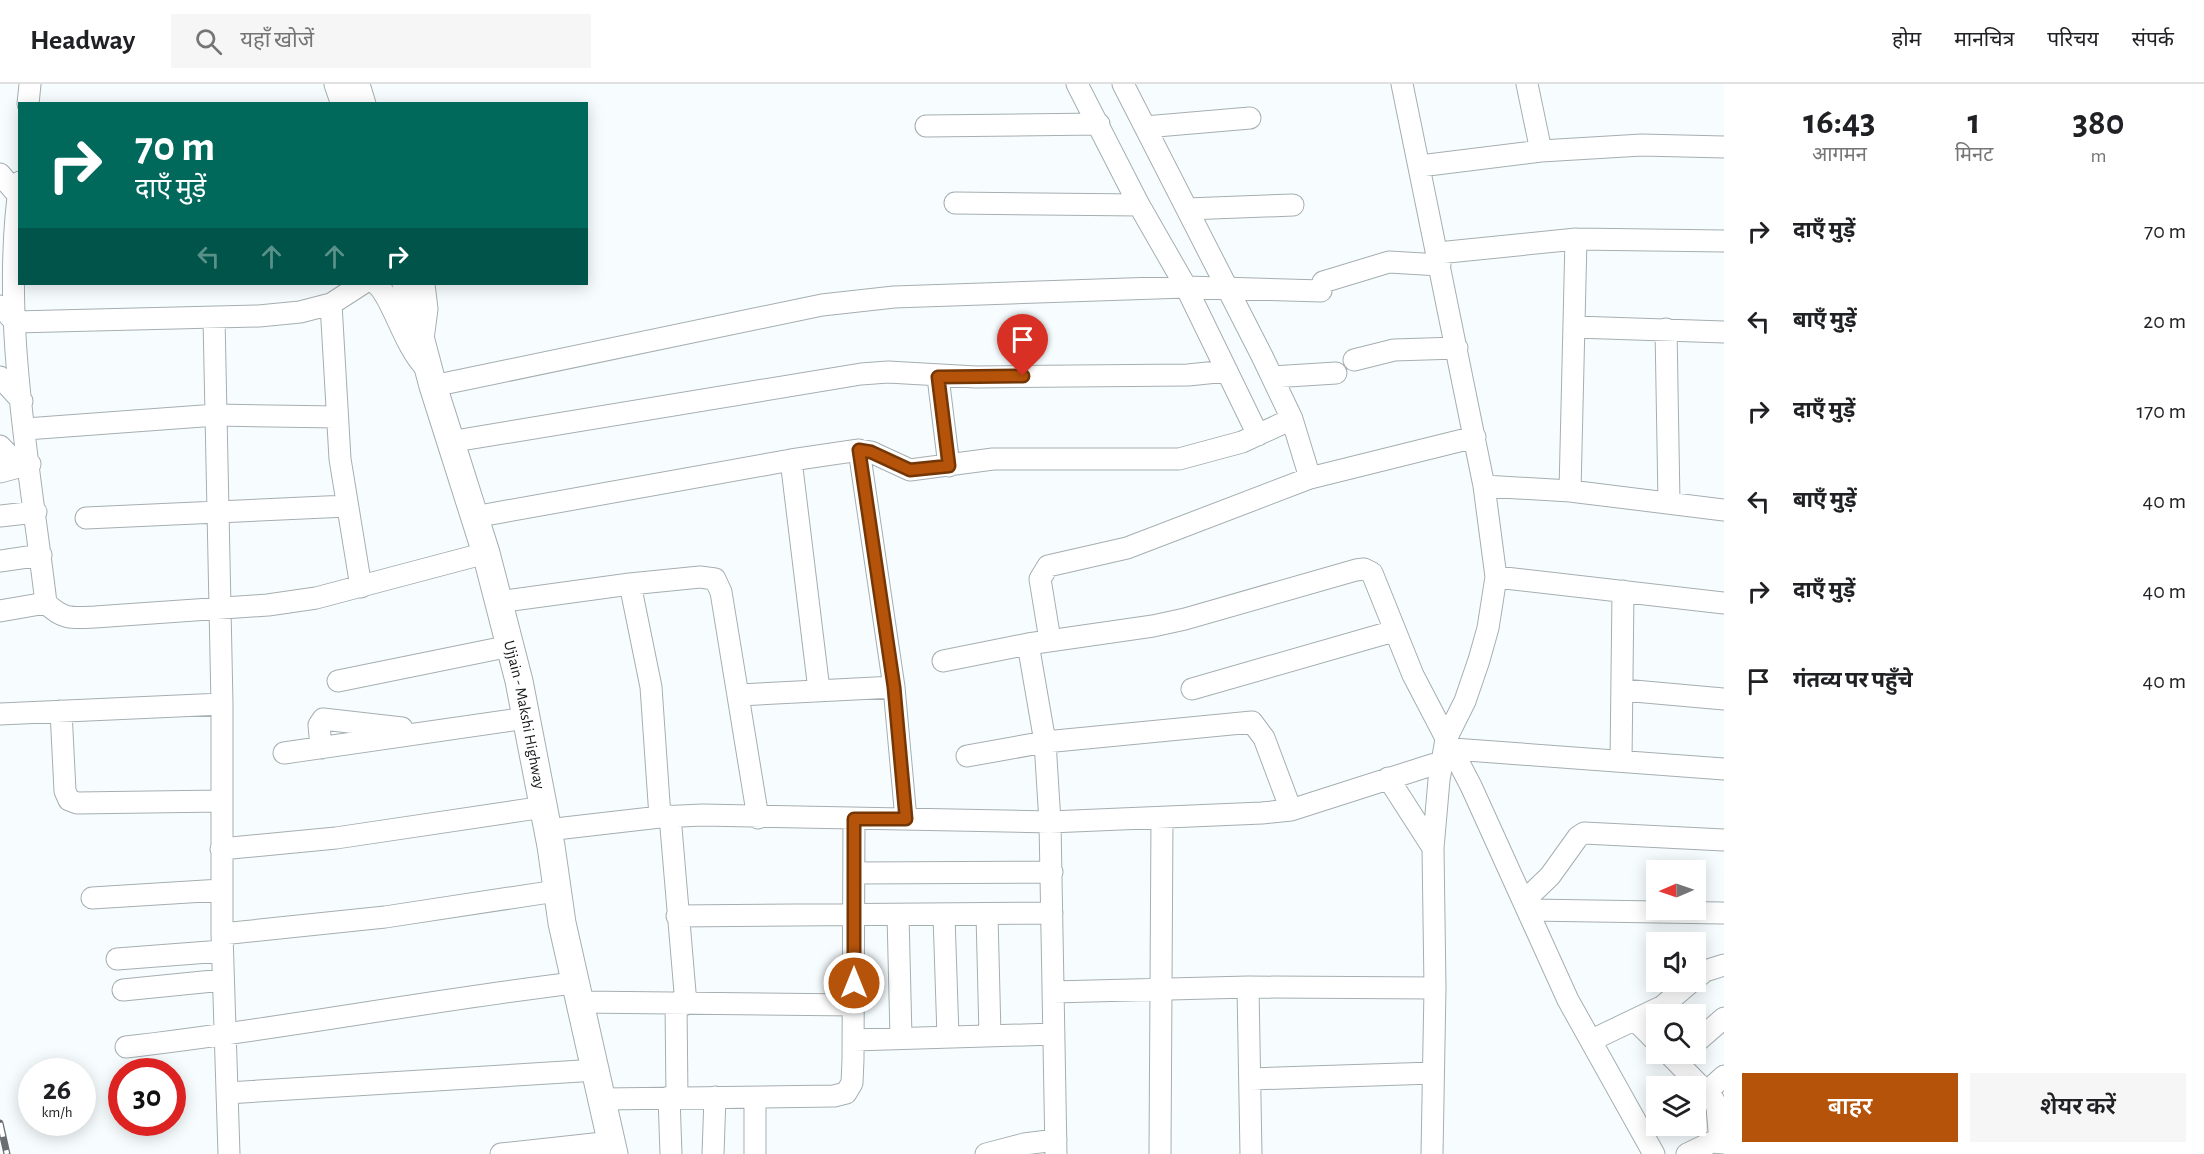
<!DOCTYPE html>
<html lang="hi">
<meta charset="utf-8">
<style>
body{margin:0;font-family:"Alegreya Sans","Noto Sans Devanagari",sans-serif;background:#f6f6f6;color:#202124;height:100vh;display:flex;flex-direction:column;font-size:22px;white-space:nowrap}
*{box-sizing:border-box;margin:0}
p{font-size:20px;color:#757577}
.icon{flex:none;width:33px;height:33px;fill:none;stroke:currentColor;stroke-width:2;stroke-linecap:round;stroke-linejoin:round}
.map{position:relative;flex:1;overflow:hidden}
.drawer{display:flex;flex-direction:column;background:#fff;width:480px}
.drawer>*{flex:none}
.banner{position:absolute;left:18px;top:18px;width:570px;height:183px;border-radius:0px;box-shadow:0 3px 15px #0003;background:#00695c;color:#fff;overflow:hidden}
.needle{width:39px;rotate:268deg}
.buttons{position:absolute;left:1646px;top:776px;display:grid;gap:12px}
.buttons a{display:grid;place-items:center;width:60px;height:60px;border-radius:0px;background:#fff;box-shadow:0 3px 15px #0003;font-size:30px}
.speed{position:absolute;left:18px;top:974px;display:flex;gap:12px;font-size:30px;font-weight:700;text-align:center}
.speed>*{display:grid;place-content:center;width:78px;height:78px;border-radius:50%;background:#fff;box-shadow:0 3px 15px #0003;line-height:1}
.speed small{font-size:15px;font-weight:400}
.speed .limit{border:9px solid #d22;background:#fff;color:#111}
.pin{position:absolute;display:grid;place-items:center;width:51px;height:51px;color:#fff;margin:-62px -26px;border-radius:50% 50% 50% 0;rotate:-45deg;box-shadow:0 0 6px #0007}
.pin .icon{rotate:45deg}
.me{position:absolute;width:66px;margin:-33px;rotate:0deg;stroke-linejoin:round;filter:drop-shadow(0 0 4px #0008)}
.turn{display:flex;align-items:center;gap:21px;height:126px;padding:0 18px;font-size:27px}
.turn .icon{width:78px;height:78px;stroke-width:2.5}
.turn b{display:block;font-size:42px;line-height:51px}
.lanes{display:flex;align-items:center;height:57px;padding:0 18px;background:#0003;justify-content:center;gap:30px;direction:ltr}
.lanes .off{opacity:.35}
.eta{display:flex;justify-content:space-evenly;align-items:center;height:102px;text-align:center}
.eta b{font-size:36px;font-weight:600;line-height:42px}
.button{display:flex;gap:12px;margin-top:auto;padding:12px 18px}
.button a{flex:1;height:69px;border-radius:0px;background:#b45309;color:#fff;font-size:24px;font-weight:600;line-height:69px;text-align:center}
.button a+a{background:#f6f6f6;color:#202124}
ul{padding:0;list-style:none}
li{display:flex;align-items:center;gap:18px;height:90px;padding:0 18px}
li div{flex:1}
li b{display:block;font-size:22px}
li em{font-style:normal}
header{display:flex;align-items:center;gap:36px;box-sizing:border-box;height:84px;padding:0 30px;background:#fff;border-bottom:2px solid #e0e0e0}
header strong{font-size:28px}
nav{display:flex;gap:33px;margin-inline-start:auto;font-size:21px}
.search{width:420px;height:54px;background:#f6f6f6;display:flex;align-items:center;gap:15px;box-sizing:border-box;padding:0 21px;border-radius:0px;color:#757577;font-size:22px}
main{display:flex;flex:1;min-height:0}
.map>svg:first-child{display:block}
</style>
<header>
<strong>Headway</strong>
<div class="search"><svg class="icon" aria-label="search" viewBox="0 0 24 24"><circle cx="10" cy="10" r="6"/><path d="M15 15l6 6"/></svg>यहाँ खोजें</div>
<nav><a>होम</a><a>मानचित्र</a><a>परिचय</a><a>संपर्क</a></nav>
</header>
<main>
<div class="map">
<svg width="1724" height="1070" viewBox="0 0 1724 1070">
<rect width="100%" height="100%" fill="#f7fdff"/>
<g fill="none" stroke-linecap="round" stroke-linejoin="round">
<g stroke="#a5aeb1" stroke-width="23">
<path id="minor" d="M 359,0 L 365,20
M 1077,0 L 1139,121 L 1186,203 L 1258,351
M 1123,0 L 1262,272 L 1292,335 L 1310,394
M 1402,0 L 1484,402 L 1496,493 L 1488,544 L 1479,576 L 1465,617 L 1446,655 L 1439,696 L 1433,764 L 1435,904 L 1432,1070
M 1527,0 L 1541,67
M 28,20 L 30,0
M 926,42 L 1099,40
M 1145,43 L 1250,34
M 1420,82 L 1541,67 L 1642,61 L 1724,63
M 0,90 L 18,111
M 20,98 C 0,235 30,383 46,519 C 63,536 72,534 95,533 L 268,521 L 316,514 L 486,469
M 955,119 L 1139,121
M 1187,125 L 1293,121
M 1438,169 L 1576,155 L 1724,157
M 1323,198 L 1389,178 L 1440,181
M 376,200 C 391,210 404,262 425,283
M 331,220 L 340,375 L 361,503
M 0,222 L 15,238 L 259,232 L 300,228 L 331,220 L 362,200
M 214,234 L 222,620 L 222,850 L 229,1070
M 1575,243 L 1724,248
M 1666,245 L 1669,418
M 423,255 L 427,225 L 424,200
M 1354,276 L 1394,266 L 1457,264
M 0,293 L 22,317
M 938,293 L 949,382
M 1272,293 L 1336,289
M 433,302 L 822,221 L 894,213 L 1186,203 L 1321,207
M 26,345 L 216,331 L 337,333
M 449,358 L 861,290 L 888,288 L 976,293 L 1188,291 L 1227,287
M 0,362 L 18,381
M 859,366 L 894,603 L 906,735
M 791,376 L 819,606
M 0,388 L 30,380
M 1484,402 L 1570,407 L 1724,426
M 1570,407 L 1576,155
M 0,432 L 36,428
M 474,433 L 791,376 L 859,366 L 871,368 L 910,386 L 993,375 L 1179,375 L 1242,358 L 1292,335
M 86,434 L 347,422
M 0,477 L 41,471
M 1496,493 L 1724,519
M 630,500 L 651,603 L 660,733
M 498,518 L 630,500 L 700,493 L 715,495 L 721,508 L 758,734
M 0,527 L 46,519
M 1050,556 L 1040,495 L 1048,482 L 1127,464 L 1310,394 L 1475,353
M 1028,560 L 1045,658 L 1050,738 L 1056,1070
M 943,577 L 1028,560 L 1153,542 L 1185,535 L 1356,486 L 1364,485 L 1372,489 L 1413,591 L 1471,702 L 1568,916 L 1654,1070
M 338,597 L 510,562
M 1192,605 L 1394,547
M 1623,606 L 1724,615
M 739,611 L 894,603
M 61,627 L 65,707 L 69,716 L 77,719 L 221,717
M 0,630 L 222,620
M 321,664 L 319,641 L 323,635 L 402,644
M 1453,665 L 1724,685
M 284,669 L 526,634
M 967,672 L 1045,658 L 1252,638 L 1264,654 L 1291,726
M 1621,677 L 1623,507
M 1388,694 L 1433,764
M 670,732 L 686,920
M 547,746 L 660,733 L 702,731 L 1050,738 L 1262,729 L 1291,726 L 1441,678
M 221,765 L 336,754 L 544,723
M 854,789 L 1052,788
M 92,814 L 221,806
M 1525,816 L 1550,792 L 1578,753 L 1584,749 L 1724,756
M 1530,826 L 1722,829
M 898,831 L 901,953
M 987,831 L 990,951
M 677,832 L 1052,829
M 944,832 L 948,952
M 222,850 L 385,833 L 556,807
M 117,875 L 222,867
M 1695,895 L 1705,887 L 1724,881
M 1248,903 L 1251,1070
M 123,906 L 223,896
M 1053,908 L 1248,903 L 1435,904
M 579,918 L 854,921
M 676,920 L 677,1013
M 1636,937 L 1656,957
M 854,956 L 1054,950
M 1592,956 L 1663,922 L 1692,897
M 1695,959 L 1724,934
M 126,963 C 276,946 424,917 574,899
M 1668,969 L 1713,1015 L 1717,1023 L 1720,1058
M 1251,995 L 1433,989
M 1706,1008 L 1724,992
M 227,1009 L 597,986
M 669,1013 L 671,1070
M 755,1014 L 755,1070
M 603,1015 L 834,1012 L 846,1009 L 852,999 L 853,975 L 854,735
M 501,1070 L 612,1058
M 713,1070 L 715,1013
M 986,1070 L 1024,1060 L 1056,1056
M 1160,1070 L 1162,734
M 1687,1070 L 1712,1058 L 1724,1059"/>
</g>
<g stroke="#a5aeb1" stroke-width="29">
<g id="major">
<path d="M 338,0 L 345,20"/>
<path id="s1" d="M 406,200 L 433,302 L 486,469 L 519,597 L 551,762 L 562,839 L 614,1070"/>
</g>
</g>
<use href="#minor" stroke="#fff" stroke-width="21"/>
<use href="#major" stroke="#fff" stroke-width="27"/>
<g stroke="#6a6e70" stroke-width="7">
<path id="rail" d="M 0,1039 L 7,1070"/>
</g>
<use href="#rail" stroke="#fff" stroke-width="4.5" stroke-dasharray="14" stroke-linecap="butt"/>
</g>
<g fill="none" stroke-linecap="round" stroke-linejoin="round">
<g stroke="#753606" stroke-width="15">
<path id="route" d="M 854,899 L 854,735 L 906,735 L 894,603 L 859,366 L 871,368 L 910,386 L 949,382 L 938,293 L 1023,292"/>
</g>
<use href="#route" stroke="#b45309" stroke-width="10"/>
</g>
<g text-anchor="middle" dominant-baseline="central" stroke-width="5" stroke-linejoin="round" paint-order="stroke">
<g font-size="16" fill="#121517" stroke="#fff">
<text stroke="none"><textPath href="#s1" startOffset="447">Ujjain - Makshi Highway</textPath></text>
</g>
</g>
</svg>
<div class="buttons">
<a><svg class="needle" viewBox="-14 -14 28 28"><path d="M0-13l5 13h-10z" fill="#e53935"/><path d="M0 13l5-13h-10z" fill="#757577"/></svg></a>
<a><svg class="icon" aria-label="sound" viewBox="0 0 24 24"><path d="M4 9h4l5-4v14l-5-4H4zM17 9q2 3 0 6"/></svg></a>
<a><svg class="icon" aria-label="search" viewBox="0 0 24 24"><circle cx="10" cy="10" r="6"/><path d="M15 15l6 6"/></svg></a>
<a><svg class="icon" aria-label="layers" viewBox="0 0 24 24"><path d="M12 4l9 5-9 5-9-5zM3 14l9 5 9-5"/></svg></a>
</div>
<div class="speed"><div>26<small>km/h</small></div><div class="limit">30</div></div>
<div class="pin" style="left:1023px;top:292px;background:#d93025"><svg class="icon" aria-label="arrive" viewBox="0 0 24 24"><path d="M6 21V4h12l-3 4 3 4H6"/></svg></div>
<svg class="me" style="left:854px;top:899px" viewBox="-20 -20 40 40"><circle r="17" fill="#b45309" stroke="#fff" stroke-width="3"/><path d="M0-11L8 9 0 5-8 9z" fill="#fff"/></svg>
<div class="banner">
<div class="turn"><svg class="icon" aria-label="right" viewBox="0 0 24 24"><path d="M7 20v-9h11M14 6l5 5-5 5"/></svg><div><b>70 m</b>दाएँ मुड़ें</div></div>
<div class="lanes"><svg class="icon off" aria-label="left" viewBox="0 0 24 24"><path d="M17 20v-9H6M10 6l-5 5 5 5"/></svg><svg class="icon off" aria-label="ahead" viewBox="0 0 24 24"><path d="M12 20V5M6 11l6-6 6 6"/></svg><svg class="icon off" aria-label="ahead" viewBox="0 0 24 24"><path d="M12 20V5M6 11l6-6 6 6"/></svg><svg class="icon" aria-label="right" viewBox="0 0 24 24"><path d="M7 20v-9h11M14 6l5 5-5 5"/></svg></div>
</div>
</div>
<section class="drawer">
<div class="eta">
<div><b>16:43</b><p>आगमन</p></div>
<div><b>1</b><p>मिनट</p></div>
<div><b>380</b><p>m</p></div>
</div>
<ul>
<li><svg class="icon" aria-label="right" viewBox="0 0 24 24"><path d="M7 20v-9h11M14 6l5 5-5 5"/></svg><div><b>दाएँ मुड़ें</b></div><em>70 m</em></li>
<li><svg class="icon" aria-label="left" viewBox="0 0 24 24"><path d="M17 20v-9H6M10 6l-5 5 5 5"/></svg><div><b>बाएँ मुड़ें</b></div><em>20 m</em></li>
<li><svg class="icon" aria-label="right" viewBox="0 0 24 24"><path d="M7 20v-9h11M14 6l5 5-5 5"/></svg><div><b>दाएँ मुड़ें</b></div><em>170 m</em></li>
<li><svg class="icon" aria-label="left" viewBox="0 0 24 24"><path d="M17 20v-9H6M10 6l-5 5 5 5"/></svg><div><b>बाएँ मुड़ें</b></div><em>40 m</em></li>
<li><svg class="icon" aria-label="right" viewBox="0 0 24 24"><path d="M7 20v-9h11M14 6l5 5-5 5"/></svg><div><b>दाएँ मुड़ें</b></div><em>40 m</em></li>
<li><svg class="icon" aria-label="arrive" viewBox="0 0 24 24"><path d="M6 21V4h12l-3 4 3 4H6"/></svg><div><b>गंतव्य पर पहुँचे</b></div><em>40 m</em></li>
</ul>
<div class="button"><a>बाहर</a><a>शेयर करें</a></div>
</section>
</main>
